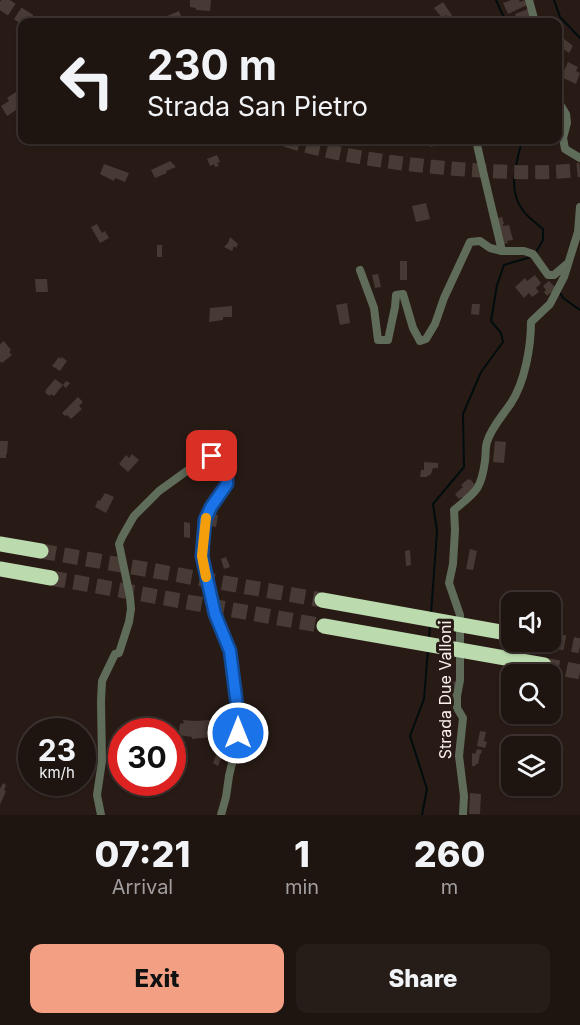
<!DOCTYPE html>
<style>
body{margin:0;font-family:Inter,sans-serif;background:#261d19;color:#f1f3f6;height:100vh;display:flex;flex-direction:column;font-size:22px;white-space:nowrap}
*{box-sizing:border-box;margin:0}
p{font-size:20px;color:#a19e9f}
.icon{flex:none;width:33px;height:33px;fill:none;stroke:currentColor;stroke-width:2;stroke-linecap:round;stroke-linejoin:round}
.map{position:relative;height:815px;overflow:hidden}
.sheet{display:flex;flex-direction:column;background:#1e1410;flex:1}
.sheet>*{flex:none}
.banner{position:absolute;left:18px;top:18px;width:544px;height:126px;border-radius:12px;box-shadow:0 2px 4px #0004,0 0 0 2px #3c3330;background:#1e1410;color:#f1f3f6;overflow:hidden}
.controls{position:absolute;left:501px;top:592px;display:grid;gap:12px}
.controls a{display:grid;place-items:center;width:60px;height:60px;border-radius:12px;background:#1e1410;box-shadow:0 2px 4px #0004,0 0 0 2px #3c3330;font-size:30px}
.speed{position:absolute;left:18px;top:718px;display:flex;gap:12px;font-size:30px;font-weight:700;text-align:center}
.speed>*{display:grid;place-content:center;width:78px;height:78px;border-radius:50%;background:#1e1410;box-shadow:0 2px 4px #0004,0 0 0 2px #3c3330;line-height:1}
.speed small{font-size:15px;font-weight:400}
.speed .limit{border:9px solid #d22;background:#fff;color:#111}
.pin{position:absolute;display:grid;place-items:center;width:51px;height:51px;color:#fff;margin:-26px;border-radius:12px;box-shadow:0 3px 9px #0006}
.me{position:absolute;width:66px;margin:-33px;rotate:0deg;stroke-linejoin:round;filter:drop-shadow(0 0 4px #0008)}
.turn{display:flex;align-items:center;gap:21px;height:126px;padding:0 30px;font-size:27px}
.turn .icon{width:78px;height:78px;stroke-width:2.5}
.turn b{display:block;font-size:42px;line-height:51px}
.eta{display:flex;justify-content:space-evenly;align-items:center;height:102px;text-align:center}
.eta b{font-size:36px;font-weight:800;line-height:42px}
.action{display:flex;gap:12px;margin-top:auto;padding:12px 30px}
.action a{flex:1;height:69px;border-radius:12px;background:#f39f84;color:#111;font-size:24px;font-weight:800;line-height:69px;text-align:center}
.action a+a{background:#261d19;color:#f1f3f6}
.map>svg:first-child{display:block}
</style>
<div class="map">
<svg width="580" height="815" viewBox="0 0 580 815">
<rect width="100%" height="100%" fill="#281b16"/>
<g fill="none" stroke-linecap="round" stroke-linejoin="round">
<path stroke="#000c0d" stroke-width="2" d="M 496,0 L 506,22
M 554,0 L 560,17 L 580,38
M 522,140 C 517,162 507,188 522,209 C 527,217 536,223 543,229 L 543,240 L 536,252
M 560,293 L 563,298 L 580,310
M 431,614 L 437,531 L 433,504 L 464,467 L 463,414 L 481,372 L 503,342 L 501,333 L 491,321 L 497,285 L 504,265 L 528,258
M 429,638 L 430,625
M 422,815 L 427,789 L 410,736 L 424,699 L 428,649"/>
</g>
<path fill="#473934" d="M 190,0 L 211,0 L 210,11 L 196,10 L 196,8 L 190,7 Z
M 511,0 L 519,0 L 520,2 L 525,0 L 527,5 L 508,14 L 503,3 Z
M 443,2 L 453,17 L 449,20 L 446,15 L 442,18 L 434,8 Z
M 528,9 L 531,17 L 522,20 L 523,22 L 518,22 L 515,14 Z
M 179,11 L 181,16 L 177,18 L 179,22 L 167,22 L 166,19 L 161,21 L 160,19 Z
M 558,34 L 573,46 L 569,53 L 558,45 Z
M 568,62 L 578,67 L 576,71 L 580,73 L 576,84 L 561,77 Z
M 16,92 L 22,102 L 22,106 L 7,116 L 1,106 L 9,101 L 7,98 Z
M 558,107 L 566,119 L 561,122 L 563,124 L 558,127 Z
M 428,140 L 448,140 L 449,143 L 430,147 Z
M 217,155 L 220,162 L 217,163 L 219,166 L 215,167 L 214,164 L 210,166 L 207,159 Z
M 170,161 L 176,167 L 166,171 L 167,173 L 155,178 L 151,170 Z
M 104,164 L 129,173 L 125,182 L 115,178 L 114,181 L 100,174 Z
M 426,203 L 430,219 L 416,222 L 412,206 Z
M 502,217 L 504,224 L 503,224 L 503,226 L 509,225 L 513,240 L 507,241 L 508,243 L 504,244 L 497,218 Z
M 97,224 L 102,233 L 105,231 L 109,238 L 100,243 L 91,227 Z
M 230,237 L 238,244 L 236,248 L 234,246 L 232,251 L 224,247 L 228,243 Z
M 157,245 L 162,245 L 162,257 L 157,257 Z
M 400,261 L 407,261 L 407,280 L 400,280 Z
M 378,274 L 381,287 L 375,288 L 372,275 Z
M 535,275 L 541,283 L 536,288 L 539,292 L 532,297 L 529,293 L 524,298 L 515,287 L 525,278 L 527,281 Z
M 35,279 L 47,279 L 48,292 L 36,292 Z
M 549,281 L 555,287 L 553,296 L 550,293 L 547,296 L 544,292 L 546,290 L 543,286 Z
M 347,303 L 350,323 L 340,325 L 336,305 Z
M 472,304 L 480,304 L 479,315 L 471,314 Z
M 232,306 L 232,317 L 223,317 L 223,320 L 209,322 L 210,308 Z
M 4,341 L 11,350 L 9,352 L 12,355 L 2,363 L 0,361 L 0,344 Z
M 59,357 L 61,359 L 62,357 L 67,361 L 60,371 L 52,366 Z
M 55,379 L 63,385 L 66,381 L 70,383 L 66,388 L 63,385 L 54,396 L 51,394 L 50,396 L 45,393 L 46,392 L 45,391 Z
M 78,397 L 83,402 L 79,406 L 82,409 L 71,419 L 67,415 L 65,416 L 62,413 Z
M 197,437 L 201,441 L 197,445 L 201,450 L 196,455 L 188,446 Z
M 0,441 L 8,441 L 7,454 L 6,454 L 6,458 L 0,458 Z
M 495,441 L 506,442 L 504,463 L 493,462 Z
M 132,454 L 139,460 L 128,472 L 119,464 L 126,455 L 129,458 Z
M 424,462 L 438,463 L 438,468 L 433,468 L 431,474 L 426,477 L 420,477 L 421,470 L 424,470 Z
M 468,479 L 469,480 L 470,479 L 477,487 L 464,500 L 461,497 L 459,499 L 455,494 L 463,487 L 461,485 Z
M 105,493 L 114,497 L 106,513 L 95,507 L 98,500 L 100,501 Z
M 213,514 L 218,515 L 216,527 L 210,526 Z
M 184,522 L 190,523 L 190,538 L 184,537 Z
M 470,549 L 477,551 L 473,570 L 466,569 Z
M 410,550 L 411,565 L 406,566 L 405,551 Z
M 226,557 L 230,567 L 224,569 L 221,559 Z
M 449,681 L 458,682 L 456,697 L 447,696 Z
M 183,720 L 195,721 L 210,720 L 212,733 L 210,733 L 211,737 L 192,739 L 192,737 L 178,735 L 180,724 L 184,723 Z
M 480,731 L 486,732 L 484,741 L 487,742 L 485,748 L 477,746 Z
M 220,746 L 225,748 L 218,766 L 213,763 Z
M 477,749 L 482,750 L 481,754 L 480,754 L 478,764 L 476,764 L 475,766 L 472,766 L 472,753 L 475,754 Z
M 85,758 L 95,759 L 93,771 L 83,770 Z
M 3,783 L 6,785 L 4,790 L 6,791 L 0,805 L 0,789 Z
M 470,793 L 481,794 L 480,814 L 469,814 Z"/>
<g fill="none" stroke-linecap="round" stroke-linejoin="round">
<path stroke="#483b36" stroke-width="14" stroke-dasharray="14 7" stroke-linecap="butt" d="M 0,2 L 31,22
M 286,140 C 341,157 399,164 457,169 C 497,172 539,174 580,170"/>
<path stroke="#483b36" stroke-width="15" stroke-dasharray="15 8" stroke-linecap="butt" d="M 41,551 L 322,600
M 51,578 L 324,626
M 550,640 L 580,646
M 544,665 L 580,672"/>
<path stroke="#606c5a" stroke-width="8" d="M 529,0 L 535,22
M 558,101 L 566,114 L 567,123 L 563,138 L 565,149 L 580,158
M 476,140 C 484,177 493,213 502,251
M 360,270 L 374,308 L 378,340 L 388,340 L 395,307 L 396,295 L 403,294 L 413,328 L 420,341 L 426,339 L 435,324 L 444,298 L 470,242 L 480,241 L 490,248 L 502,251 L 524,251 L 533,254 L 548,275 L 554,275 L 568,263
M 101,815 L 97,795 L 102,761 L 101,701 L 102,681 L 115,654 L 119,653 L 129,622 L 131,609 L 130,597 L 119,544 L 122,537 L 134,516 L 159,491 L 195,465 L 212,456 L 218,458 L 227,472 L 227,485 L 211,507 L 205,520 L 202,556 L 215,614 L 230,651 L 239,721 L 236,746 L 229,776 L 226,797 L 221,815
M 463,815 L 464,796 L 459,756 L 463,718 L 457,708 L 457,696 L 460,680 L 460,615 L 449,583 L 453,564 L 455,530 L 454,510 C 476,492 481,490 485,461 C 486,455 485,448 487,442 C 491,428 503,415 511,403 C 525,382 531,346 531,322 L 550,304 L 564,277 L 578,232 L 580,207"/>
<path stroke="#bbdaad" stroke-width="15" d="M 0,544 L 41,551
M 0,569 L 51,578"/>
<path stroke="#bbdaad" stroke-width="15" d="M 322,600 L 512,634
M 324,626 L 544,665"/>
</g>
<g fill="none" stroke-linecap="round" stroke-linejoin="round">
<g stroke="#114b97" stroke-width="15">
<path id="route" d="M 212,456 L 218,458 L 227,472 L 227,484 L 211,507 L 205,520 L 202,556 L 215,614 L 230,651 L 239,721 L 238,733"/>
</g>
<use href="#route" stroke="#1a73e8" stroke-width="10"/>
<path stroke="#f59e0b" stroke-width="10" d="M 206,518 L 202,556 L 206,577"/>
</g>
<g text-anchor="middle" dominant-baseline="central" stroke-width="6" stroke-linejoin="round" paint-order="stroke">
<g font-size="16" fill="#faf1ed" stroke="#281b16">
<text transform="translate(445 690) rotate(-90)">Strada Due Valloni</text>
</g>
</g>
</svg>
<div class="controls">
<a><svg class="icon" aria-label="sound" viewBox="0 0 24 24"><path d="M4 9h4l5-4v14l-5-4H4zM17 9q2 3 0 6"/></svg></a>
<a><svg class="icon" aria-label="search" viewBox="0 0 24 24"><circle cx="10" cy="10" r="6"/><path d="M15 15l6 6"/></svg></a>
<a><svg class="icon" aria-label="layers" viewBox="0 0 24 24"><path d="M12 4l9 5-9 5-9-5zM3 14l9 5 9-5"/></svg></a>
</div>
<div class="speed"><div>23<small>km/h</small></div><div class="limit">30</div></div>
<div class="pin" style="left:212px;top:456px;background:#d93025"><svg class="icon" aria-label="arrive" viewBox="0 0 24 24"><path d="M6 21V4h12l-3 4 3 4H6"/></svg></div>
<svg class="me" style="left:238px;top:733px" viewBox="-20 -20 40 40"><circle r="17" fill="#1a73e8" stroke="#fff" stroke-width="3"/><path d="M0-11L8 9 0 5-8 9z" fill="#fff"/></svg>
<div class="banner">
<div class="turn"><svg class="icon" aria-label="left" viewBox="0 0 24 24"><path d="M17 20v-9H6M10 6l-5 5 5 5"/></svg><div><b>230 m</b>Strada San Pietro</div></div>
</div>
</div>
<section class="sheet">
<div class="eta">
<div><b>07:21</b><p>Arrival</p></div>
<div><b>1</b><p>min</p></div>
<div><b>260</b><p>m</p></div>
</div>
<div class="action"><a>Exit</a><a>Share</a></div>
</section>
